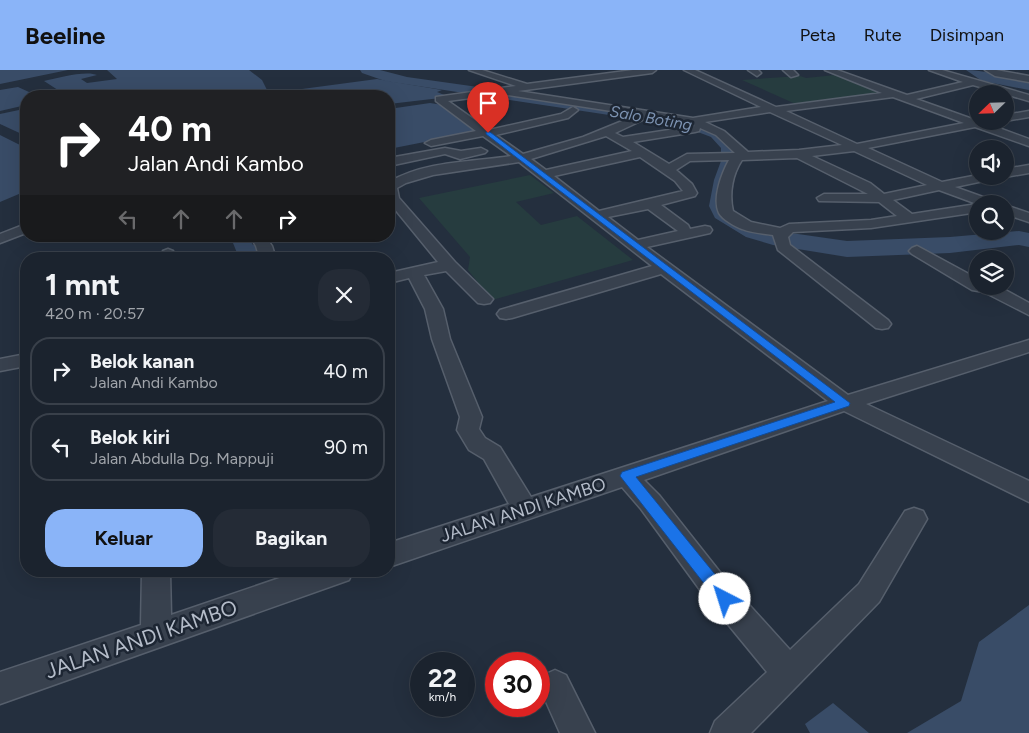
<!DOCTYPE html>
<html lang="id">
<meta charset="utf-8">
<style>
body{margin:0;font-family:Figtree,sans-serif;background:#242b36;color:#f1f3f6;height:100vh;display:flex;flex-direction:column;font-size:19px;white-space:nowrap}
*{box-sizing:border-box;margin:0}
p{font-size:16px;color:#a0a4aa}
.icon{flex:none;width:28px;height:28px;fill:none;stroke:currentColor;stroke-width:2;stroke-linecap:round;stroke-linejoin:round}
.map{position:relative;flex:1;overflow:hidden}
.drawer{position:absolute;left:20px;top:182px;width:375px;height:325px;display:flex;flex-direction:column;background:#1b232e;border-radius:20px;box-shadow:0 5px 20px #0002,0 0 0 1px #39404a}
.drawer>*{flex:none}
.banner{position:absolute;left:20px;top:20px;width:375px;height:152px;border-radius:20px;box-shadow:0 5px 20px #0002,0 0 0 1px #39404a;background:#202124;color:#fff;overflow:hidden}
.needle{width:32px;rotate:247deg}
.tools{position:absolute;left:969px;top:15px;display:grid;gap:10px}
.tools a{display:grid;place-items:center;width:45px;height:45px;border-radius:50%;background:#1b232e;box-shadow:0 5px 20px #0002,0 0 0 1px #39404a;font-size:25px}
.speed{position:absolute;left:410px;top:582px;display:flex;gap:10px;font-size:25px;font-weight:700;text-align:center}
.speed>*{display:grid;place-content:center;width:65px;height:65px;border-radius:50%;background:#1b232e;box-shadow:0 5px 20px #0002,0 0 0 1px #39404a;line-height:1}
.speed small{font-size:12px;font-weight:400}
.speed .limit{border:8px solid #d22;background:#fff;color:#111}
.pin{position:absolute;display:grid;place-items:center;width:42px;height:42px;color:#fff;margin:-51px -21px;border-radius:50% 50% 50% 0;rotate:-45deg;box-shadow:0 0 5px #0007}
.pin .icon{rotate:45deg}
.me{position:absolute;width:55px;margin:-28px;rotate:320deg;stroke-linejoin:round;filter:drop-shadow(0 0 4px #0008)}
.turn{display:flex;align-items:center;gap:18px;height:105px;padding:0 25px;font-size:22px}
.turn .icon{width:65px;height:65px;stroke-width:2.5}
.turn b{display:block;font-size:35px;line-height:42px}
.lanes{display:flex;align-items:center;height:48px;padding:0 25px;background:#0003;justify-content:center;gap:25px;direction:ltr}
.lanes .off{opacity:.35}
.round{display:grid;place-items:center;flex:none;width:52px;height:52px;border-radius:20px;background:#242b36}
.head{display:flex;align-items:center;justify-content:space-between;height:85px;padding:0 25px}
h1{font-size:30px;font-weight:700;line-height:38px}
.button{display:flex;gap:10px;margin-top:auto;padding:10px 25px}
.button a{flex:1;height:58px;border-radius:20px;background:#8ab4f8;color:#111;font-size:20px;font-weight:700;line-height:58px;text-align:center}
.button a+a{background:#242b36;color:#f1f3f6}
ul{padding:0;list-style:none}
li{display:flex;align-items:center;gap:15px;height:68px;margin:0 10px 8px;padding:0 15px;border:2px solid #39404a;border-radius:20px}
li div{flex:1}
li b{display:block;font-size:19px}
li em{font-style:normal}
header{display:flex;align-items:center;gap:30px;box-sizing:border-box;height:70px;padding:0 25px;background:#8ab4f8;color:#111}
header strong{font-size:24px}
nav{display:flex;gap:28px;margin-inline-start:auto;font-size:18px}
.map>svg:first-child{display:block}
</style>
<header>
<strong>Beeline</strong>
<nav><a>Peta</a><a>Rute</a><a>Disimpan</a></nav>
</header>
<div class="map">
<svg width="1029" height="663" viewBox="0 0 1029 663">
<rect width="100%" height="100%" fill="#242f3e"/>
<path fill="#263c3f" d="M 835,5 L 887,24 L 800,36 L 742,10 L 800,6 L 806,8 Z
M 530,105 L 554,123 L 516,132 L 541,155 L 577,146 L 633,190 L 492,230 L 468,200 L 470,187 L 419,128 Z"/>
<path fill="#394c67" d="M 0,0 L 68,0 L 0,14 Z
M 107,0 L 249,0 L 262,10 L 270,26 L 73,26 L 66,22 L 61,22 L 44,11 C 56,8 87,0 97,5 L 81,9 L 87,13 L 117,9 Z
M 377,9 L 442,20 L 437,22 L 449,27 L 389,34 L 389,26 L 295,26 L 294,24 L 295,21 L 302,19 Z
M 18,17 L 29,22 L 53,25 L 26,26 L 26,35 L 0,41 L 0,20 Z
M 430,33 L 443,35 L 473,57 L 475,62 L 389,79 L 389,39 Z
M 19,40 L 26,41 L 26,66 L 0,54 L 0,44 Z
M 0,65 L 26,78 L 26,121 L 0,132 Z
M 249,169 L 253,175 L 259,174 L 265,185 L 250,189 L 213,189 L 237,183 L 233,173 Z
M 1029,535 L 1029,663 L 907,663 L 961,631 L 979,572 Z
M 833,633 L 869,663 L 810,663 L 805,654 Z"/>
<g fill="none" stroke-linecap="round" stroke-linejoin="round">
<path fill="#394c67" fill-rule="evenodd" d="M 360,0 L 380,0 L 407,7 L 686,46 L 723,59 L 739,77 L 741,91 L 734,110 L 731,136 L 733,139 L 745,148 L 777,161 L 847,171 L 950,167 L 1019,161 L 1029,163 L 1029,177 L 1019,175 L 950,183 L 847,187 L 773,175 L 746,167 L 715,148 L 709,136 L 714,110 L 721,91 L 721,78 L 711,67 L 682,56 L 385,11 L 362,3 Z
M 966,0 C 987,0 1008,8 1029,12 L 1029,20 L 982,11 Z"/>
<g stroke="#565f6c" stroke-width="3">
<path id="minor" d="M 469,0 L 482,0 L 527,14 L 633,0 L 656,0 L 652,3 L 518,21 L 693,48 L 761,37 L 684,0 L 695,0 L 776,37 L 882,23 L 825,0 L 837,0 L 907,25 L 963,12 L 929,0 L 942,0 L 1029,25 L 1029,31 L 973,15 L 916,29 L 978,51 L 995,51 L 988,54 L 1029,69 L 1029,76 L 975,57 L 868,78 L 942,112 L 978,105 L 978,106 L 995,106 L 993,109 L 955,117 L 994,131 L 996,134 L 978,134 L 978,142 L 871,158 L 793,162 L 788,167 L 790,175 L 888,250 L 891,254 L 888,258 L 882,259 L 876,258 L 778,180 L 773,165 C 763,163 751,163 742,159 C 736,157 722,149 719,143 C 712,128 722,103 729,90 L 690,91 L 676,100 L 692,114 L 697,123 L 695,126 L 661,135 L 688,155 L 690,159 L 705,156 L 710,157 L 712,160 L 710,163 L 647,177 L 848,325 L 1029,270 L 1029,282 L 866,334 L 1029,411 L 1029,432 L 844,341 L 644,410 L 659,425 L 723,506 L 790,580 L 859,514 L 905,441 L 914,438 L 923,441 L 927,449 L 879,532 L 751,663 L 710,663 L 715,651 L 767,602 L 703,524 L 641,439 L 622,417 L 389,497 L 389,473 L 509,434 L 484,389 L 469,380 L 457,360 L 460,347 L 432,269 L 425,239 L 409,208 L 389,213 L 389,203 L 438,192 L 389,132 L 389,112 C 424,91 471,92 511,86 L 483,66 L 431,76 L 425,73 L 431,70 L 476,61 L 436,31 L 436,27 L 516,16 ZM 501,24 L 637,45 L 583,67 L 523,84 L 496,65 L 568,48 L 578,40 L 573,37 L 561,44 L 489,60 L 448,31 ZM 893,27 L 964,53 L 857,74 L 786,41 ZM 770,42 L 772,43 L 842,75 L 799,80 L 748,82 L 724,61 L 705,52 ZM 649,47 L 690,54 L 695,56 L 623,67 L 615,63 ZM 700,58 L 716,65 L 735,83 L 687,84 L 669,94 L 633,72 L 695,62 L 699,61 ZM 606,66 L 632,81 L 546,100 L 531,89 ZM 854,81 L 927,115 L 884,124 L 870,113 L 812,86 ZM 640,87 L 675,111 L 683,121 L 599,141 L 554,106 ZM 797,88 L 868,124 L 824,124 L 817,128 L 819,131 L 879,132 L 897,146 L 871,150 L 789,154 L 780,158 L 751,152 L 733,141 C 729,124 732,105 742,90 ZM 519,92 L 652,196 L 500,240 L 497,244 L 500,248 L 506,249 L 512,248 L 661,204 L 828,331 L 531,427 L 500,377 L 485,368 L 479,359 L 482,347 L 450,269 L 443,239 L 424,205 L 446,201 L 478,233 L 484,234 L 490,233 L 493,229 L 455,192 L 399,128 L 397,118 L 406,113 L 433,105 ZM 939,120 L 977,134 L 912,144 L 893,130 ZM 648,139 L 678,161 L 638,170 L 608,147 Z
M 748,0 L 758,0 L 761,3 L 757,6 Z
M 783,0 L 793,0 L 798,5 L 791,7 Z
M 985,0 L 996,0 L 1029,6 L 1029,12 L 995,6 Z
M 1029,41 L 1029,47 L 1005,51 L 1005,45 Z
M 445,78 L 461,81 L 481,78 L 487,81 L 485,83 L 460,89 L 445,84 L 389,96 L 389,88 Z
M 1029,95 L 1029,103 L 1005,107 L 1003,106 L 1005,106 L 1005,99 Z
M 1005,135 L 1029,143 L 1029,152 L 1005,144 Z
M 26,154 L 26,163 L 0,173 L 0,164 Z
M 250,166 L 265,166 L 272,176 L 276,189 L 260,189 L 256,176 Z
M 917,176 L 978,209 L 978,216 L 998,216 L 1029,233 L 1029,245 L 984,222 L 972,220 L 912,184 L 909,181 L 912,178 Z
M 168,179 L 173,181 L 176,189 L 160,189 L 163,181 Z
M 26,284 L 26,296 L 0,301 L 0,289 Z
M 142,501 L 170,501 L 171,545 L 300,501 L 353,501 L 349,510 L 0,634 L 0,602 L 141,555 Z
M 555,600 L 566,605 L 595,663 L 560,663 L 539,616 L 544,605 Z"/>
</g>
<use href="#minor" fill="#38414e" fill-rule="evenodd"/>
</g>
<path fill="#1a73e8" stroke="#114b97" d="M 486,62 L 490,62 L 850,333 L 849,336 L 636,407 L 731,524 L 733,529 L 731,534 L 725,537 L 720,534 L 620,406 L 622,402 L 835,332 L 486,64 Z"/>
<g text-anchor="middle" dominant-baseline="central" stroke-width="5" stroke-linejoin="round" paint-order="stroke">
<g font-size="16" font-style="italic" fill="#7c92b1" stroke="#1d2633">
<text transform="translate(651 48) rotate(10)">Salo Boting</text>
</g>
<g font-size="18" fill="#b4bcc9" stroke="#1d2633">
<text transform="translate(523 440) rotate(-18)">JALAN ANDI KAMBO</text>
</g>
<g font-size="21" fill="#b4bcc9" stroke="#1d2633">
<text transform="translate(141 569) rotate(-19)">JALAN ANDI KAMBO</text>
</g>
</g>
</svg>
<div class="tools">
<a><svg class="needle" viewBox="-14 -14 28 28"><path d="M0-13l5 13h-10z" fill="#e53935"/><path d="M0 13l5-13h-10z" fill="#a0a4aa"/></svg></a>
<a><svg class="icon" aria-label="sound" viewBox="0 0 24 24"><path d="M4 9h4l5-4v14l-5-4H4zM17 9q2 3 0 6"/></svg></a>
<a><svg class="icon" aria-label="search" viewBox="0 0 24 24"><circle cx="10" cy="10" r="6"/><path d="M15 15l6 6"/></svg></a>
<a><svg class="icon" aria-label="layers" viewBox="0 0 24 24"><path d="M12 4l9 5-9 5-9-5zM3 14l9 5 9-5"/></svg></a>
</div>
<div class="speed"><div>22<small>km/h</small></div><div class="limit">30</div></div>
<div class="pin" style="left:488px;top:63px;background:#d93025"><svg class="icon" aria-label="arrive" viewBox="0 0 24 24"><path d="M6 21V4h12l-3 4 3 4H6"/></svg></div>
<svg class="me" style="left:725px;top:529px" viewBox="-20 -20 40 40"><circle r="19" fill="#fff"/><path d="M0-13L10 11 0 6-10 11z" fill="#1a73e8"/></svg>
<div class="banner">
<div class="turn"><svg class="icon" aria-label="right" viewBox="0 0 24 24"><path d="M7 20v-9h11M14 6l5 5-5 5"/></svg><div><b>40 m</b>Jalan Andi Kambo</div></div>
<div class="lanes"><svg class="icon off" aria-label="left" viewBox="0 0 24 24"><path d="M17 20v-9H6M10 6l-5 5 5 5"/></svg><svg class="icon off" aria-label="ahead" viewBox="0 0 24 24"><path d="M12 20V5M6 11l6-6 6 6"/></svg><svg class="icon off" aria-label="ahead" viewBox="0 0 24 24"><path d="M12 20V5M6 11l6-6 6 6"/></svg><svg class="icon" aria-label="right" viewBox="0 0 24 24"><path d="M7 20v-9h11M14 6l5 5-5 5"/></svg></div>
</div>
<section class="drawer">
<div class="head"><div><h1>1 mnt</h1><p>420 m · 20:57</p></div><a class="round"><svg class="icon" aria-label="close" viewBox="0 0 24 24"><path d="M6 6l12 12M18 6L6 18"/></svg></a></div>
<ul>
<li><svg class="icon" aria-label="right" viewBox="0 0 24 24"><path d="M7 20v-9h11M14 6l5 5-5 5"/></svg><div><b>Belok kanan</b><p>Jalan Andi Kambo</p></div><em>40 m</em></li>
<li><svg class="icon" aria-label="left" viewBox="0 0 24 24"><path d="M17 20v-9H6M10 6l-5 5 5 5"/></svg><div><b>Belok kiri</b><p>Jalan Abdulla Dg. Mappuji</p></div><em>90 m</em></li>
</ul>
<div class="button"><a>Keluar</a><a>Bagikan</a></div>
</section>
</div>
